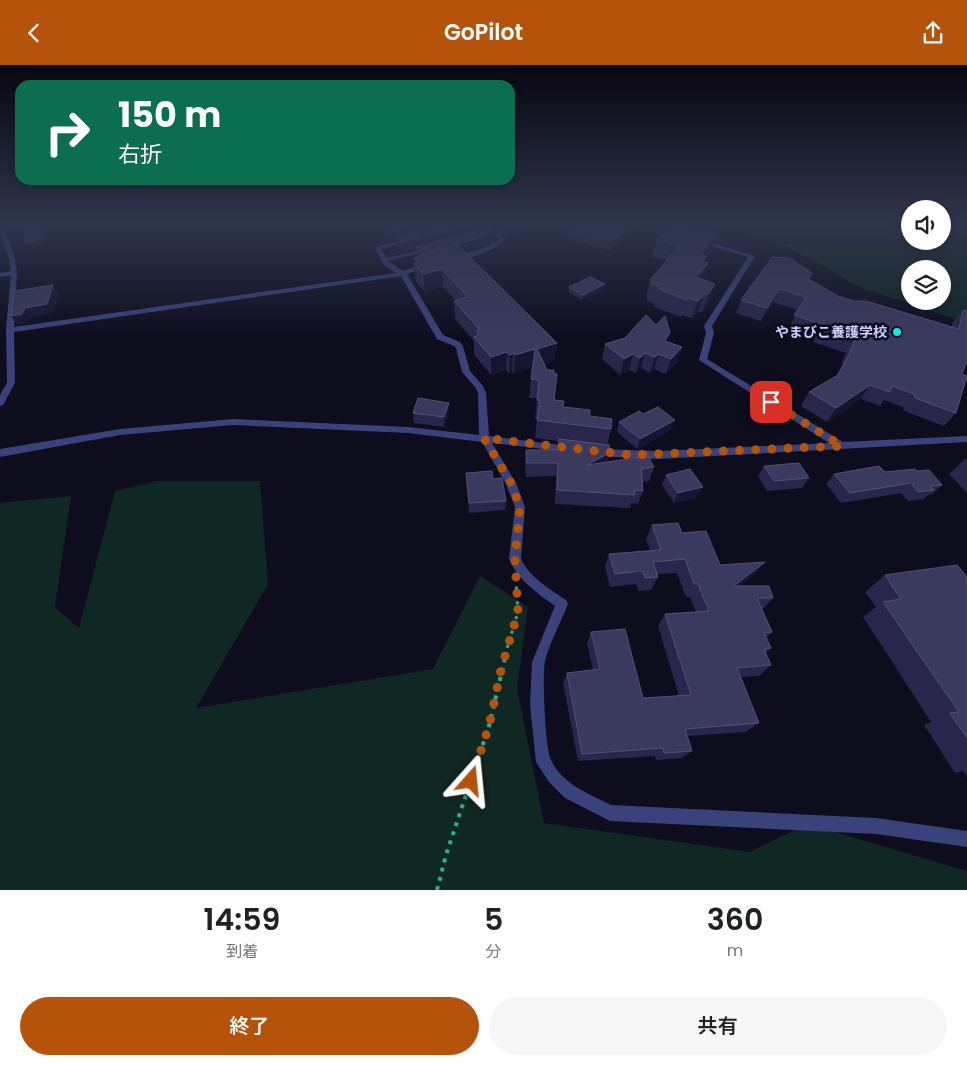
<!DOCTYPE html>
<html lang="ja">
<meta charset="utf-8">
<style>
body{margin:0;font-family:Poppins,"Noto Sans JP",sans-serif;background:#f6f6f6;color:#202124;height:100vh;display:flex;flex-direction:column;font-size:19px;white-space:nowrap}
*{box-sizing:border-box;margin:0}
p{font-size:16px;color:#757577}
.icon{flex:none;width:28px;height:28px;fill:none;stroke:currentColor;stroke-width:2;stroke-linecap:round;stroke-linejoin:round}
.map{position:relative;height:825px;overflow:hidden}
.panel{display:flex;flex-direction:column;background:#fff;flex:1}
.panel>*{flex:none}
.hud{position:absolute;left:15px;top:15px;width:500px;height:105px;border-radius:15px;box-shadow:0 2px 8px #0003;background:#0b6e4f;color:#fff;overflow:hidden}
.buttons{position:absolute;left:901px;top:135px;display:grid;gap:10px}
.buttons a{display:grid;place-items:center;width:50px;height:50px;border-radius:50%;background:#fff;box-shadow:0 2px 8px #0003;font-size:25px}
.pin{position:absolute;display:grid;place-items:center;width:42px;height:42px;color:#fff;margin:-21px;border-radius:10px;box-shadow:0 2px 8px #0006}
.me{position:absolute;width:55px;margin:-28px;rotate:18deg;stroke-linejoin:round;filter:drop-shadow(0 0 4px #0008)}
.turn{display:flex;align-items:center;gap:18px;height:105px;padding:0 20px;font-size:22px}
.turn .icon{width:65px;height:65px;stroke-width:2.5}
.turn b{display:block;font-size:35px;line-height:42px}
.eta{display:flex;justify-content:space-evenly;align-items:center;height:85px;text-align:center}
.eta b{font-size:30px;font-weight:600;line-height:35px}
.primary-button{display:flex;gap:10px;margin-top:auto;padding:10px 20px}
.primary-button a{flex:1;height:58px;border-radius:30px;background:#b45309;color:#fff;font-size:20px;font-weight:600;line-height:58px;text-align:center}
.primary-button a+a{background:#f6f6f6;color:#202124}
header{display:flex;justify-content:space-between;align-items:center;height:65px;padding:0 20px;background:#b45309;color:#fff;font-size:22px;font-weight:600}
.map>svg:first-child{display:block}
</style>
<header><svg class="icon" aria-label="back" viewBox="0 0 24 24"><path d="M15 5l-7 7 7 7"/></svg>GoPilot<svg class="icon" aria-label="share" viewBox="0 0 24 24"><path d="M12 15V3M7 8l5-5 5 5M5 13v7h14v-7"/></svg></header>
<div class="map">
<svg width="967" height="825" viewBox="0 0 967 825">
<rect width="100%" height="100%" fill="#0d0d1e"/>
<path fill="#102823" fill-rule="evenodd" d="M 708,158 L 910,158 L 910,176 L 942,176 L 943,158 L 967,158 L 967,258 L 862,223 L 788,182 ZM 910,204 L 942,204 L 942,236 L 910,236 Z
M 156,416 L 260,416 L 268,519 L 196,643 L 433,604 L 480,511 L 528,542 L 517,623 L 544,758 L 750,787 L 807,759 L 967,806 L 967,825 L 0,825 L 0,438 L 71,431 L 55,542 L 79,563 L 115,426 Z"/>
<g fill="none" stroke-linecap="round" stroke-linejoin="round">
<path stroke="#33ab91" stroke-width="3" stroke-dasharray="3 4.5" stroke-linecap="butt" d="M 505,590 L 518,547 L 516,518"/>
<path stroke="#33ab91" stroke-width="4" stroke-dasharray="4 5.5" stroke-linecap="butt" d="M 437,825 L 446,790 L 489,661 L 506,589"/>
<path stroke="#3a427b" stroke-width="4" d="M 0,210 L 14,208"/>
<path fill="#3a427b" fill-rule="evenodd" d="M 476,158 C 489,157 500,162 504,175 C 493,187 469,195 453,194 L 453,192 L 483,183 L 498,175 C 494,163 485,163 476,158 Z
M 622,158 L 631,158 L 679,169 L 676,171 Z
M 0,159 L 3,161 L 15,194 L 17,208 L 14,262 L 396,208 L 384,200 L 375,183 L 376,182 L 411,173 L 411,175 L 382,184 L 386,193 L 431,183 L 431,185 L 388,196 L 403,206 L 426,199 L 429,201 L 407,209 L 443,270 L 460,277 L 463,281 L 470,306 L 483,321 L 486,328 L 489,371 L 569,381 L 574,384 L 569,387 L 492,378 L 516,418 L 525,442 L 521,494 C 529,512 550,524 566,535 L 568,539 C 561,557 550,577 545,596 C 542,609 545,684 551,695 C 562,719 589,729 611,740 L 876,753 L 967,766 L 967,782 L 876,769 L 610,756 L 565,733 L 549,717 L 536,697 L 530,640 L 532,597 L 555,541 C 537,528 518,515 509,494 L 515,442 L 506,419 L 482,377 L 408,368 L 233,360 L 120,370 L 0,392 L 0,384 L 120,364 L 233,354 L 408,362 L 479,370 L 478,328 L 475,322 L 462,307 L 456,283 L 454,281 L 437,274 L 401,211 L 14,267 L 15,318 L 3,340 L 0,341 L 0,330 L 7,318 L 6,265 L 11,208 L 9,194 L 0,169 Z
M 702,175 L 755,191 L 712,261 L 714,268 L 707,294 L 843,377 L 967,371 L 967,377 L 659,394 L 593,391 L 591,388 L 596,384 L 659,386 L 829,378 L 699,295 L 706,268 L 704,261 L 748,192 L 700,178 L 699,177 Z"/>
</g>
<path fill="#28274b" d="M 487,158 L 487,164 L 495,172 L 482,180 L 464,186 L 557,278 L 554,296 L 545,299 L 554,335 L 563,342 L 590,351 L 611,364 L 607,380 L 609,388 L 607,397 L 654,402 L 649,416 L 642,417 L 643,426 L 638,439 L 631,438 L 630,443 L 555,439 L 556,411 L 526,412 L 525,398 L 526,385 L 557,385 L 558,376 L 535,373 L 537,354 L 535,354 L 537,333 L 529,333 L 532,302 L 514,309 L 512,307 L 509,308 L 506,305 L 491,310 L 474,290 L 474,276 L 455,254 L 454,236 L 456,235 L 443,222 L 425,227 L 416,217 L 414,199 L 415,199 L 414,193 L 418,192 L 417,190 L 416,184 L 404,186 L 398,181 L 397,174 L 391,176 L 386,171 L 385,163 Z
M 488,158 L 537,158 L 531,164 L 506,173 L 500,164 L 490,158 Z
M 632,163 L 617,181 L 615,180 L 610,185 L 567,175 L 568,166 Z
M 718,169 L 712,185 L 704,197 L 708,198 L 702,214 L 715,219 L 709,236 L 702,247 L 698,247 L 692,253 L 682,250 L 681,252 L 654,242 L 655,239 L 646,236 L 647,233 L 646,233 L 650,215 L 667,196 L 652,191 L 656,175 Z
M 809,214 L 838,231 L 952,262 L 952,258 L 963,245 L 962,309 L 956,348 L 944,361 L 904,346 L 903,342 L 884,335 L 880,341 L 861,334 L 827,357 L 801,341 L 809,327 L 836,311 L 843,299 L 841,299 L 846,288 L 813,277 L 815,273 L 788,264 L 798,245 L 773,237 L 761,256 L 736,248 L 741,235 Z
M 605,219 L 604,224 L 582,235 L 569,227 L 569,222 Z
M 625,273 L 667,276 L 682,282 L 677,297 L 666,309 L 654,304 L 650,308 L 641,303 L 636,308 L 629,305 L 620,310 L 602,294 L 605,279 Z
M 449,338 L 449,348 L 444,362 L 414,358 L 413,348 Z
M 643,349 L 671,365 L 637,384 L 617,367 L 619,357 Z
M 965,394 L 967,394 L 967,428 L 949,409 Z
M 764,401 L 809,413 L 802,423 L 767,426 L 758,411 Z
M 917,406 L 942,420 L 932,429 L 928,430 L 924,434 L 908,436 L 901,428 L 841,438 L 826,419 L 834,409 Z
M 466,408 L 493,414 L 506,436 L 505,445 L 469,448 Z
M 666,410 L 698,432 L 674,438 L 662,420 Z
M 652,460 L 682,468 L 720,500 L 754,510 L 740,521 L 773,533 L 762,545 L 772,567 L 766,573 L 771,583 L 766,588 L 771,600 L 759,611 L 741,612 L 759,658 L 746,667 L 687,671 L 692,686 L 682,693 L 656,695 L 655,691 L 578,696 L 563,618 L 567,608 L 593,605 L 587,579 L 591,567 L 643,633 L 679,631 L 658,561 L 665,549 L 696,547 L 690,532 L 686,532 L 677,508 L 657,509 L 658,512 L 651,525 L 639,526 L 636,519 L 610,522 L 605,502 L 609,489 L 650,485 L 646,474 Z
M 885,510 L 967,512 L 967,712 L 963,706 L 955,708 L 924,660 L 931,657 L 863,552 L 876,542 L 865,527 Z"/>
<path fill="#161531" d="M 42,158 L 45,162 L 45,179 L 27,183 L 24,178 Z
M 430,158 L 449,158 L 397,172 L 397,174 L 391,176 L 390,168 Z
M 481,158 L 487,158 L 487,166 L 416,182 L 416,184 L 404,186 L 403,177 Z
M 528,158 L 537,158 L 531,164 L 506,173 L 506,165 Z
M 631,158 L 633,158 L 632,163 L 617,181 L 619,172 Z
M 496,163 L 495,172 L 482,180 L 424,199 L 423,190 Z
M 718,169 L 712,185 L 705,195 L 701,206 L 708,198 L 702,215 L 690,229 L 701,189 Z
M 617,171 L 615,180 L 610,185 L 612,176 Z
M 442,204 L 443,222 L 425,227 L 423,209 Z
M 605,219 L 604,224 L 582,235 L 583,230 Z
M 715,219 L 709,236 L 702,247 L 708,229 Z
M 53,220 L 59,229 L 53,248 L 31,252 L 28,258 L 18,260 L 11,251 L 25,243 Z
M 779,224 L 773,237 L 761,256 L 767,243 Z
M 704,229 L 698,247 L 692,253 L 698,236 Z
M 557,278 L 554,296 L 535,302 L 537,284 Z
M 682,282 L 677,297 L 666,309 L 671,294 Z
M 535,284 L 533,302 L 514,309 L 515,290 Z
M 507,287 L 506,305 L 491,310 L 491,292 Z
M 513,288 L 512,307 L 509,308 L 510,290 Z
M 645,288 L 641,303 L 636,308 L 640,293 Z
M 633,289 L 629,305 L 620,310 L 624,294 Z
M 659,289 L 654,304 L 650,308 L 655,292 Z
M 870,320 L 861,334 L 827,357 L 836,343 Z
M 449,338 L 449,348 L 444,362 L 444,352 Z
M 675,355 L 671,365 L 637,384 L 640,374 Z
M 609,388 L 605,402 L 587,400 Z
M 703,422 L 698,432 L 674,438 L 678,428 Z
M 765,497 L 754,510 L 724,534 L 734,521 Z"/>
<path fill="#3a395e" stroke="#515077" d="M 42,158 L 42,174 L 24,178 L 26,160 Z
M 402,158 L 430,158 L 390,168 L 385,163 Z
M 449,158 L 481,158 L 403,177 L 397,172 Z
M 501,158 L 528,158 L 506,165 Z
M 576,158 L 631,158 L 619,172 L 617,171 L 612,176 L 568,166 Z
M 673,158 L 718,169 L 701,189 L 706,191 L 702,196 L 708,198 L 696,212 L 715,219 L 708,229 L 704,229 L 698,236 L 687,233 L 687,235 L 659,224 L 661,222 L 651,219 L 653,216 L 650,215 L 679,181 L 656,175 Z
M 494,162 L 496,163 L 482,172 L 423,190 L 416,182 Z
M 457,179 L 557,278 L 537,284 L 547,305 L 554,305 L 554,308 L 557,309 L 554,335 L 564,336 L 563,342 L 590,345 L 590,351 L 612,354 L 611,364 L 537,355 L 540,336 L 537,335 L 539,315 L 531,314 L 535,284 L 515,290 L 513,288 L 510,290 L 507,287 L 491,292 L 474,272 L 479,270 L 476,266 L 480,265 L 454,236 L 468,232 L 442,204 L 423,209 L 414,199 L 419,198 L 414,193 Z
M 772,192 L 789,193 L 812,208 L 808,214 L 838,231 L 854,236 L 866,236 L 959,264 L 963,245 L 967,246 L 967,296 L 962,309 L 967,311 L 956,348 L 915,333 L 914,329 L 892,321 L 890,327 L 870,320 L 836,343 L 809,327 L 838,310 L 851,286 L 850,286 L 855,275 L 821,264 L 823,260 L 794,250 L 806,232 L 779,224 L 767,243 L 741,235 Z
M 590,212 L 605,219 L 583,230 L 569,222 Z
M 53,220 L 47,239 L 25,243 L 22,249 L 11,251 L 14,226 Z
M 646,250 L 656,260 L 665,251 L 670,267 L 665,276 L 682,282 L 671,294 L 659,289 L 655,292 L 645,288 L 640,293 L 633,289 L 624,294 L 605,279 L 625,273 Z
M 418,333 L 449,338 L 444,352 L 413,348 Z
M 658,342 L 675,355 L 640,374 L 619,357 L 639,346 L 643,349 Z
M 559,374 L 609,380 L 609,388 L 587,400 L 648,391 L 654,402 L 641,404 L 643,426 L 634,425 L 635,430 L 557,425 L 558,398 L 527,398 L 526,385 L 558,385 Z
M 799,398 L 809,413 L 774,416 L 764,401 Z
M 879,401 L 885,407 L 915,404 L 917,406 L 929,405 L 942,420 L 930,421 L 934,425 L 918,427 L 911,418 L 850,428 L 834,409 Z
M 690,404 L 703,422 L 678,428 L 666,410 Z
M 492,406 L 493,414 L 502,413 L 506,436 L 469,438 L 466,408 Z
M 678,458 L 682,468 L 706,466 L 720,500 L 765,497 L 734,521 L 769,521 L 773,533 L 757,533 L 772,567 L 764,568 L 771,583 L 764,584 L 771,600 L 737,603 L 759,658 L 685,664 L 692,686 L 664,688 L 663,683 L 582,689 L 567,608 L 600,604 L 591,567 L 625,564 L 643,633 L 691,630 L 665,549 L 709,546 L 698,519 L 694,519 L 685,494 L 653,497 L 658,512 L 645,513 L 642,506 L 615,509 L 609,489 L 661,485 L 652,460 Z
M 957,500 L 967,512 L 967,673 L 950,648 L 959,647 L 883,537 L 901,534 L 885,510 Z"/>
<linearGradient id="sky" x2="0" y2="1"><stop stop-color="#070710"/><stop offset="0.58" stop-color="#2f354c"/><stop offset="1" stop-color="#2f354c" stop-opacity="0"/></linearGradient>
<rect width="967" height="273" fill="url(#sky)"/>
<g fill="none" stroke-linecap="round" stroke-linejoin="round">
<path stroke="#b45309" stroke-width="9" stroke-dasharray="0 16.2" d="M 471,716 L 489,661 L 501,605 L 518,547 L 515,494 L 520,442 L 511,418 L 484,373 L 631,390 L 842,381 L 771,337"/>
</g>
<circle fill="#0aebde" stroke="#0d0d1e" stroke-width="2" cx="897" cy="267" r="5"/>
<g text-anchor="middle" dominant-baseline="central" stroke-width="5" stroke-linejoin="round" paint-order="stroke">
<g font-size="14" font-weight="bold" fill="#cdcffd" stroke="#0d0d1e" text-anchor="end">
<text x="887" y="267">やまびこ養護学校</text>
</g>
</g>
</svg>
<div class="buttons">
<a><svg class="icon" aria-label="sound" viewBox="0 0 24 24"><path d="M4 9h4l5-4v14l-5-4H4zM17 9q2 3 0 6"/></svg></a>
<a><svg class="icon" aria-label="layers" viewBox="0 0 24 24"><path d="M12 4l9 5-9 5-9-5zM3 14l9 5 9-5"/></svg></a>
</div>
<div class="pin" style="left:771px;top:337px;background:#d93025"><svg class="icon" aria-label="arrive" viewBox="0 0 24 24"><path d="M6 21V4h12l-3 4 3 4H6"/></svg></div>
<svg class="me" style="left:471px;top:716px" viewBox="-20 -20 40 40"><path d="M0-17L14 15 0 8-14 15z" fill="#b45309" stroke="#fff" stroke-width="4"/></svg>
<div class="hud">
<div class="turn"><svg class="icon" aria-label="right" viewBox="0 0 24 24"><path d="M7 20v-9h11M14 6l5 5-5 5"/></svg><div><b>150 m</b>右折</div></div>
</div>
</div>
<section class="panel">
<div class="eta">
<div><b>14:59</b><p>到着</p></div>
<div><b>5</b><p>分</p></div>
<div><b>360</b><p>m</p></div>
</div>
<div class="primary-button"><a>終了</a><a>共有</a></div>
</section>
